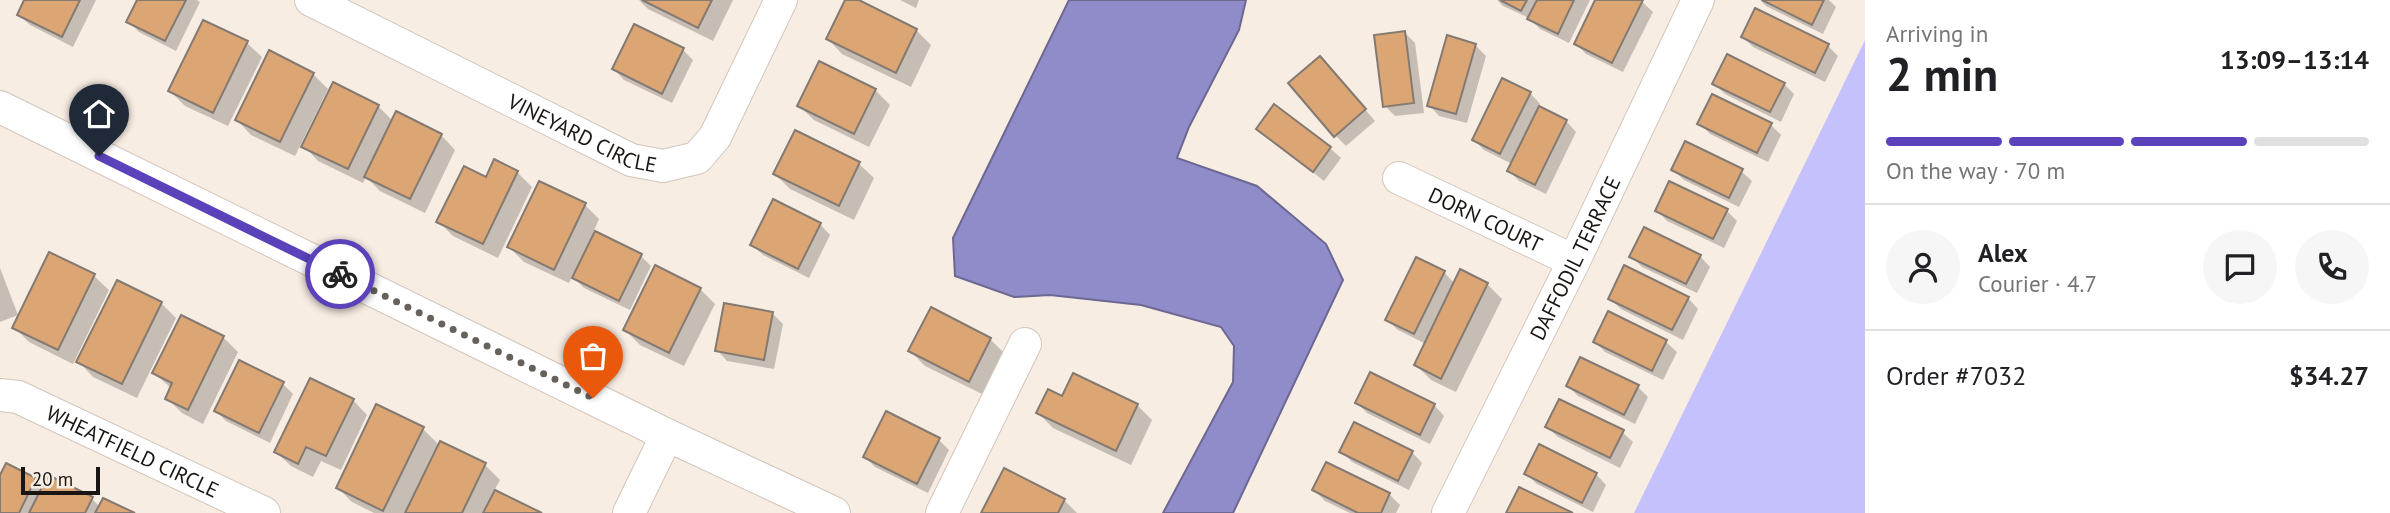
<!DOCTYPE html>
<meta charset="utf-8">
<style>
body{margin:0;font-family:"PT Sans",sans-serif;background:#f6f6f6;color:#202124;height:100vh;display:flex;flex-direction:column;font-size:26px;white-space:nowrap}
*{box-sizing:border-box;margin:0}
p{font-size:23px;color:#757577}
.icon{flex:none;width:38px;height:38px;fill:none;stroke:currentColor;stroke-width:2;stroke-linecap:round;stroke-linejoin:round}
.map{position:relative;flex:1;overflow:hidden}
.side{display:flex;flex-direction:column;background:#fff;width:525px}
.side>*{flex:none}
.scale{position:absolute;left:21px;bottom:18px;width:79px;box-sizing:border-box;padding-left:7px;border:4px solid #191512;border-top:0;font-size:19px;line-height:24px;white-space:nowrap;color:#191512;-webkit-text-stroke:5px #f8ede3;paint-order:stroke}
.pin{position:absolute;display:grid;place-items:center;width:60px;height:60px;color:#fff;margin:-72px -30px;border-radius:50% 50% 50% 0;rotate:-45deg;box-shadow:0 0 7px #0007}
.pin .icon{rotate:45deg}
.courier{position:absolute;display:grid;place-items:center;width:70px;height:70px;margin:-35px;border:5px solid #5b42bb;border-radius:50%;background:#fff;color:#222;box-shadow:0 2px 9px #0007}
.overview em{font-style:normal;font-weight:700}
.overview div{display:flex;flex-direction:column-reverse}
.overview{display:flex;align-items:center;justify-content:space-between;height:119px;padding:0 21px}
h1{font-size:46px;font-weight:700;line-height:52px}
.bar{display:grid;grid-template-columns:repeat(4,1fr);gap:10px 7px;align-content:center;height:84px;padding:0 21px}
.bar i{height:9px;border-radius:5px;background:#e0e0e0}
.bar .selected{background:#5b42bb}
.bar p{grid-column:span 4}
.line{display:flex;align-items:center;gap:18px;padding:0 21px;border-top:2px solid #e0e0e0}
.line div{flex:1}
.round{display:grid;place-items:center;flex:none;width:74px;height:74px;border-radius:37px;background:#f6f6f6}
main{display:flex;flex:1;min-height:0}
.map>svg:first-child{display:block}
.green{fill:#c4c1fc}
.water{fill:#908bc9;stroke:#6c6892;stroke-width:2}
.shadow{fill:#0003}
.building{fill:#dba574;stroke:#847a72;stroke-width:2}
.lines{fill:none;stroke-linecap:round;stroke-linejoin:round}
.minor-casing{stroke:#d1c6bc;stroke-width:34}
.minor{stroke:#fff;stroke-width:32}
.done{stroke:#67615b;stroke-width:7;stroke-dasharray:0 12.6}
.route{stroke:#5b42bb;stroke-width:9}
.labels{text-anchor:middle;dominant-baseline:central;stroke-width:5;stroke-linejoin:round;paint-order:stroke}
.street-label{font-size:21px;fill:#191512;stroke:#f8ede3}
</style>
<main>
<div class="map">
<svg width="1865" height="513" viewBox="0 0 1865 513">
<rect width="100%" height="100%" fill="#f8ede3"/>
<path class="green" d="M1865,40V513H1634L1832,108Z"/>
<path class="water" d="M1069,0H1246L1239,30L1189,127L1177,158L1257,186L1326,244L1343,280L1233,513H1163L1233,382L1234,346L1221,327L1141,305L1050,295L1014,297L955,276L953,238Z"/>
<g class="shadow">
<path d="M26,0H96L73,47L30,25L19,15Z"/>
<path d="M139,0H197L200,2L176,51L139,32L129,22Z"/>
<path d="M639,0H733L713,41L648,9Z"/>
<path d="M847,0H855L916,30L931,45L911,87L842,54L828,39Z"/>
<path d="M900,0H919L916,8Z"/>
<path d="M1497,0H1590L1569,43L1540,29L1529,18L1503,6Z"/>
<path d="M1597,0H1640L1653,12L1623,72L1586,54L1576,44Z"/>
<path d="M1760,0H1829L1836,7L1823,34L1766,6Z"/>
<path d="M1405,33L1415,43L1424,113L1395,116L1385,106Z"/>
<path d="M1743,37L1828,46L1838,56L1825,82L1753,47Z"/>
<path d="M247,43L262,57L228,126L185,106L170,91Z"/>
<path d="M1476,46L1486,56L1467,123L1439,116L1429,105Z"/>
<path d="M683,50L693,60L672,103L624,80L614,69Z"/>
<path d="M1330,69L1375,121L1346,146L1336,136Z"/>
<path d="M313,74L328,89L295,156L251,135L237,120Z"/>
<path d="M1714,84H1784L1794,94L1781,122L1725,94Z"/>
<path d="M875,90L890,105L869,147L814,120L799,106Z"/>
<path d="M1530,93L1540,104L1538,108L1566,121L1576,132L1546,194L1519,181L1509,171L1512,164L1484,150L1474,140Z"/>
<path d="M378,106L393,121L441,135L455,150L425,213L380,191L366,177L363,183L318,161L304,146Z"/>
<path d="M1699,123L1771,125L1781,135L1768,162L1710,134Z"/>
<path d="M1258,129L1330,148L1341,158L1324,181Z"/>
<path d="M796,132L859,164L874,178L854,220L790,189L775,174Z"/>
<path d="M495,162L517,172L532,187L498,258L453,236L439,222L487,179Z"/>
<path d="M1673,170L1741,171L1752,181L1739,207L1684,180Z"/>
<path d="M584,204L599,219L593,233L641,256L651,266L630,310L584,288L572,276L569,283L524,262L509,247Z"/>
<path d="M1657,210L1727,211L1737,221L1724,248L1667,221Z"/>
<path d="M820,224L830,235L809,278L763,255L752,245Z"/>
<path d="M1631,256H1700L1710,267L1697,293L1642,267Z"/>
<path d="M0,268L18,315L0,322Z"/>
<path d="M1444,272L1455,284H1487L1502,299L1456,392L1431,380L1416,365L1426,344L1398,330L1387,320Z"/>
<path d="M94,276L109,290L73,364L29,342L14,327Z"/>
<path d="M700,289L715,304L684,366L640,345L625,330Z"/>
<path d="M1688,298L1698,309L1683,340L1621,309L1610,299Z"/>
<path d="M161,303L176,318L137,398L93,377L79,362Z"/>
<path d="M772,313L783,324L774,369L727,361L717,350Z"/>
<path d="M1609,314L1666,342L1677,352L1663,380L1605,352L1595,342Z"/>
<path d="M223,337L238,352L203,424L182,413L167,398L172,389L154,373Z"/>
<path d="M990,339L1005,354L984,395L925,366L910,351Z"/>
<path d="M283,384L293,394L270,443L226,421L216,411Z"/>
<path d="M1568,386L1638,387L1648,397L1635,424L1578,396Z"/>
<path d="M1062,398L1137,405L1152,420L1131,465L1053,428L1038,413Z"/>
<path d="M353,400L367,415L341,470L321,461L313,477L291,466L276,452Z"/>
<path d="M1357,403L1434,405L1444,416L1430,444L1367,413Z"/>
<path d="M1547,427L1622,432L1633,442L1620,468L1558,437Z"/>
<path d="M423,429L439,445L485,465L500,480L494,491L539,513H374L352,502L338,488Z"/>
<path d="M939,440L949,450L928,493L875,467L865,457Z"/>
<path d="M1341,451L1412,452L1422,463L1409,490L1352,462Z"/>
<path d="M1526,474H1596L1606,485L1593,512L1537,484Z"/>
<path d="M0,479L35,480L43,488L92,499L100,507L131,513H0Z"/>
<path d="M1314,490L1389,494L1400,505L1396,513H1350L1325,501Z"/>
<path d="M1064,500L1077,513H983Z"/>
</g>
<g class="building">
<path d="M24,0H80L62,37L17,15Z"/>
<path d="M137,0H186L165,41L126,22Z"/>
<path d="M642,0H712L698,28Z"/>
<path d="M845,0H859L917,29L896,73L826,39Z"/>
<path d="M1500,0H1527L1521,11Z"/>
<path d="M1537,0H1574L1558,34L1527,19Z"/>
<path d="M1595,0H1643L1612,63L1574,44Z"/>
<path d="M1762,0H1824L1812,25Z"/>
<path d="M1755,8L1829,44L1815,73L1741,37Z"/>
<path d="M203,20L248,41L213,113L168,91Z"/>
<path d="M634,24L684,48L662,94L612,69Z"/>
<path d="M1405,31L1414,103L1383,107L1374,35Z"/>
<path d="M1447,35L1476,44L1456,114L1427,106Z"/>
<path d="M269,50L314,73L280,142L235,120Z"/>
<path d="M1727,54L1785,83L1770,112L1712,84Z"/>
<path d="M1320,56L1366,109L1334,137L1288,83Z"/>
<path d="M819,61L876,89L854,134L797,106Z"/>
<path d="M1502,78L1531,92L1500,154L1472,140Z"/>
<path d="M333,82L379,105L348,169L301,147Z"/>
<path d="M1712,94L1772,123L1757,153L1697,124Z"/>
<path d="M1274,104L1331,147L1313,172L1256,129Z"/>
<path d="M1539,106L1567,120L1535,185L1507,171Z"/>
<path d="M396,111L442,134L410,199L364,177Z"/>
<path d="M795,130L860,162L839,206L773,174Z"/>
<path d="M1685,141L1743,169L1729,198L1671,170Z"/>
<path d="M494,159L518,171L483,244L436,222L464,166L486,177Z"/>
<path d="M539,181L586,203L554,270L507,247Z"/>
<path d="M1669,181L1728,209L1713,239L1655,211Z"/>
<path d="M773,199L821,223L798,269L750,245Z"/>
<path d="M1644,227L1701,255L1686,284L1629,257Z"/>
<path d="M595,231L642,254L619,301L572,278Z"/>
<path d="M49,252L95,274L58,350L12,328Z"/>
<path d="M1416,257L1445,271L1414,334L1385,320Z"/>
<path d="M655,265L701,288L669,353L623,330Z"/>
<path d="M1624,265L1689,297L1672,330L1608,299Z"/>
<path d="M1460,269L1488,283L1441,379L1414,365Z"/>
<path d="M117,280L162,302L122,384L76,362Z"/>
<path d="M724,303L773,312L764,360L715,351Z"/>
<path d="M931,307L991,338L969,382L908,351Z"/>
<path d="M1608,311L1667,340L1652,371L1593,342Z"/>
<path d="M181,315L224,336L188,410L165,399L172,383L152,373Z"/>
<path d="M1580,357L1639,385L1624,415L1566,386Z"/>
<path d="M239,360L284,382L259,433L214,411Z"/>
<path d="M1370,372L1435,404L1420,435L1355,403Z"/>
<path d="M1073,373L1138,404L1116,451L1036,413L1048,389L1062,396Z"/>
<path d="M310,378L354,399L326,456L306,447L298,464L274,452Z"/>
<path d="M1559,399L1624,430L1610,458L1545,427Z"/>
<path d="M376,404L424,427L383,511L336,488Z"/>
<path d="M886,411L940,438L917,484L863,457Z"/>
<path d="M1354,422L1413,451L1398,481L1339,452Z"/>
<path d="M440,441L486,463L462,513H405Z"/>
<path d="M1539,444L1597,473L1582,503L1524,474Z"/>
<path d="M1326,462L1390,493L1381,513H1358L1312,490Z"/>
<path d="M6,463L36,478L19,513H0V475Z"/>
<path d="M1004,468L1065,499L1058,513H981Z"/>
<path d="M48,475L93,497L85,513H29Z"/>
<path d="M1519,487L1573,513H1506Z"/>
<path d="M495,490L542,513H483Z"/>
<path d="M103,498L135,513H95Z"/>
</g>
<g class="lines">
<defs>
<g id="minor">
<path id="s1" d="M311,0L631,160L663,166L697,158L715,137L781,0"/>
<path d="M0,107L667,435L834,513"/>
<path id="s2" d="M1399,178L1574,261"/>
<path id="s3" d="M0,395L18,397L264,513"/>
<path d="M629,513L667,435"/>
<path d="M942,513L1025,344"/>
<path id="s4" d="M1448,513L1574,261L1698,0"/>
</g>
</defs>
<use href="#minor" class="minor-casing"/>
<use href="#minor" class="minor"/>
</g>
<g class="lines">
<path class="done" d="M340,274L593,398"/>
<path class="route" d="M99,156L340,274"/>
</g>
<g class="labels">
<g class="street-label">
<text stroke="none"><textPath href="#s1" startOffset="303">VINEYARD CIRCLE</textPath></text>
<text stroke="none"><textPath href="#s2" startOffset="96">DORN COURT</textPath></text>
<text stroke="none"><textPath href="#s4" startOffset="285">DAFFODIL TERRACE</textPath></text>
<text stroke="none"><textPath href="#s3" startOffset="145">WHEATFIELD CIRCLE</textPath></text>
</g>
</g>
</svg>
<div class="scale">20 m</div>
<div class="pin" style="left:593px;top:398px;background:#ea580c"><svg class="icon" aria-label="bag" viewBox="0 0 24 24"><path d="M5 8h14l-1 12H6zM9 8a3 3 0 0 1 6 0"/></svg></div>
<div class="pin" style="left:99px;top:156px;background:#1f2937"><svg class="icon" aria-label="home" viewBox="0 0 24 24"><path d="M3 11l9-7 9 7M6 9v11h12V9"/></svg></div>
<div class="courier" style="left:340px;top:274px"><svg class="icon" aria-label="bike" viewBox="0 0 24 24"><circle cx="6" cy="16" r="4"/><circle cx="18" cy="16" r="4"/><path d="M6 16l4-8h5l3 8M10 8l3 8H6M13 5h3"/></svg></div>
</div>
<section class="side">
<div class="overview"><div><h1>2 min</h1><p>Arriving in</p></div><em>13:09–13:14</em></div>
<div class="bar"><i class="selected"></i><i class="selected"></i><i class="selected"></i><i></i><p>On the way · 70 m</p></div>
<div class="line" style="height:126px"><a class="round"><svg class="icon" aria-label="person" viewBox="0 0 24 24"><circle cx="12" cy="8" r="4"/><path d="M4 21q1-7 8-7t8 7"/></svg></a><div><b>Alex</b><p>Courier · 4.7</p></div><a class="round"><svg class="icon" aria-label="chat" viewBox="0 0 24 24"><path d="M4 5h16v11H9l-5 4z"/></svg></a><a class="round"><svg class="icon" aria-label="phone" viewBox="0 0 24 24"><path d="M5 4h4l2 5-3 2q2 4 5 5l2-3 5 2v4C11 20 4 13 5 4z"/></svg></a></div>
<div class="line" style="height:91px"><div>Order #7032</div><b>$34.27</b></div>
</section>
</main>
